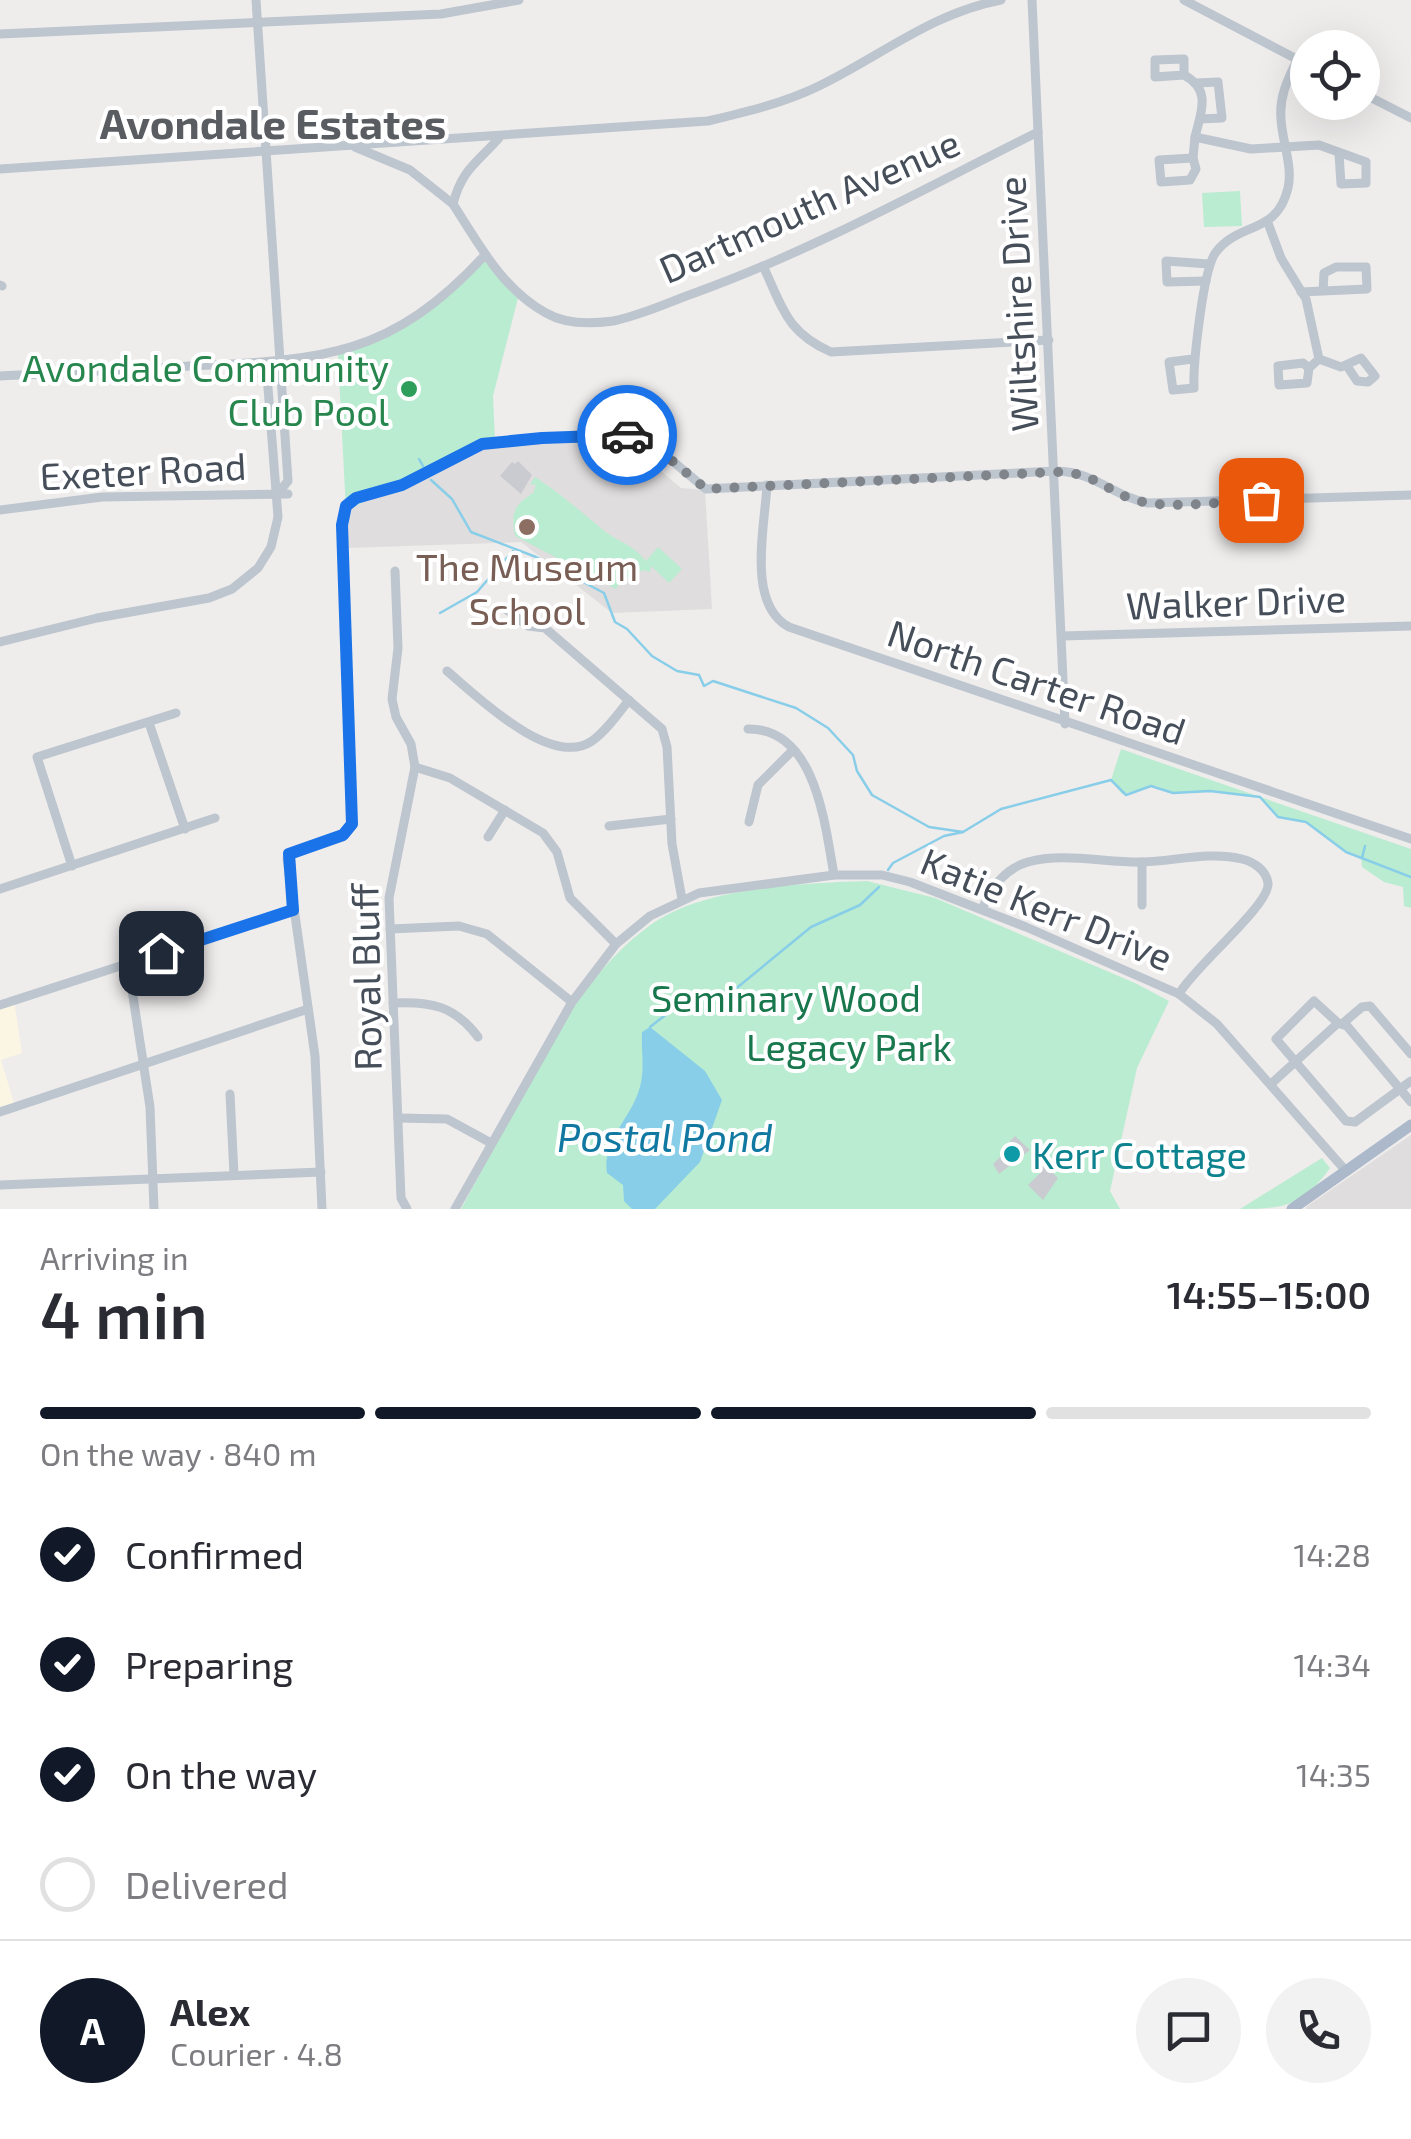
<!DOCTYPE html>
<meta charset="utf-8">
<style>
body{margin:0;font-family:"Exo 2",sans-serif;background:#f2f2f3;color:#2b2b33;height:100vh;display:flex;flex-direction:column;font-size:38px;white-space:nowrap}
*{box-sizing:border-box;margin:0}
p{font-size:32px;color:#7c7c81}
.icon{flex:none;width:55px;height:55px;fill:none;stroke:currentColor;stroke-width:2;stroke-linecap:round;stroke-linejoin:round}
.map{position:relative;height:1209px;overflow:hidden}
.panel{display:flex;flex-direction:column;background:#fff;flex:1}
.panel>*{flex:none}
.fabs{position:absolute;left:1290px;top:30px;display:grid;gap:20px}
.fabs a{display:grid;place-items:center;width:90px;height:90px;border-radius:50%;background:#fff;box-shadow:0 10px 40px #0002;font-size:50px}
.pin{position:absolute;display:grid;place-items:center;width:85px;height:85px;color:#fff;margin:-42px;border-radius:20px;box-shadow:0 5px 15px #0006}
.courier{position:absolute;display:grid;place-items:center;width:100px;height:100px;margin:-50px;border:8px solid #1a73e8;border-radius:50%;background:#fff;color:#222;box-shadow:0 2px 12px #0007}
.head em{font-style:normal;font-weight:600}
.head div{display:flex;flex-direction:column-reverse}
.head{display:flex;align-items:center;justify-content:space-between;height:170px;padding:0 40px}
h1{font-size:65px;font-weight:600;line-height:75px}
.bar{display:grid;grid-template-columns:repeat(4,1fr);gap:15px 10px;align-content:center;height:120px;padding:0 40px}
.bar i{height:12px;border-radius:8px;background:#e1e1e2}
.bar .active{background:#111827}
.bar p{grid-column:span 4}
.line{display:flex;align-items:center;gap:25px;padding:0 40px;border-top:2px solid #e1e1e2}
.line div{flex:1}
.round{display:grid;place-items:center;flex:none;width:105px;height:105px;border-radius:52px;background:#f2f2f3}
ol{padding:0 40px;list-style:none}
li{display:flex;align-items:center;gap:30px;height:110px}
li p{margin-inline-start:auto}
li .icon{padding:10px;border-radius:50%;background:#111827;color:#fff;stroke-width:4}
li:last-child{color:#7c7c81}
li i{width:55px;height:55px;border:5px solid #e1e1e2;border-radius:50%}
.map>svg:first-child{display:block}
.commercial{fill:#fbf6e4}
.education{fill:#e0ddde}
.green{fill:#baecd1}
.water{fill:#88cee8}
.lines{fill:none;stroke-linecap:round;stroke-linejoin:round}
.stream{stroke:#88cee8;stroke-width:2.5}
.building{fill:#c9cbd1}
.minor{stroke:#bdc5ce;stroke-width:9}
.major{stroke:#acb9cb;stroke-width:11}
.done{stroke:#80858c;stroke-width:10;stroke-dasharray:0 18}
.route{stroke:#1a73e8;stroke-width:12}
.leisure-dot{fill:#2e9e5b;stroke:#fff;stroke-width:4}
.education-dot{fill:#8d6e63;stroke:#fff;stroke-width:4}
.culture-dot{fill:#0f9aa8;stroke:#fff;stroke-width:4}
.labels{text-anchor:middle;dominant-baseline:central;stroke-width:8;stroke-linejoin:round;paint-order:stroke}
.street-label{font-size:38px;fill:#454e59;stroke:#fff}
.leisure-label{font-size:38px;fill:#27864d;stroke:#fff;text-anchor:end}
.education-label{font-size:38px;fill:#785e54;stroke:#fff}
.park-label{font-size:38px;fill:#19774e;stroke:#fff}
.culture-label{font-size:38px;fill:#0d838f;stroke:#fff;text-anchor:start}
.water-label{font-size:40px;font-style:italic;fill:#1078a1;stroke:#fff}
.quarter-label{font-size:42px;font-weight:bold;fill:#595c61;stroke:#fff}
</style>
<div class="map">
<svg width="1411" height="1209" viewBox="0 0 1411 1209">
<rect width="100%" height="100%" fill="#efecec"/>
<path class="commercial" d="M14,1000L22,1053L1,1060L14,1103L0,1107V1004Z"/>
<g class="education">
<path d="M594,428L615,432L681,488L705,490L712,609L612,613L521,542L348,548L346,511L479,442Z"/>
<path d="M1411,1135V1209H1306V1207Z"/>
</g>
<g class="green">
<path d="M1240,191L1242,226L1204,227L1202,193Z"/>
<path d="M485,261L518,298L493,396L495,440L479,442L346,511L338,355L417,316Z"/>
<path d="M535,477C561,494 579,510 602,529C620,544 629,541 646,561L658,547L682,569L669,583L651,566L650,572L643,570L631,578L622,577L616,589L515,536C511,513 513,506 533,493L536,485L530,484Z"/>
<path d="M1121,749L1411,849V908L1404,906L1403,887L1384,882L1362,867L1361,857L1340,848L1306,822L1278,817L1260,797L1210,791L1173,793L1156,786L1122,794L1111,780Z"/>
<path d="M867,881L935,898L1135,983L1169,1001L1137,1068L1110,1191L1120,1209H461C511,1118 569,977 658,920C710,887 805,883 867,881Z"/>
<path d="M1322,1158L1330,1168C1303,1206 1284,1209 1240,1209Z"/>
</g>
<path class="water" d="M650,1027L705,1071L722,1100L700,1162L655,1209H632L624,1201L623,1185L607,1173C602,1138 631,1120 640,1087C645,1069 641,1051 642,1032Z"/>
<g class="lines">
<g class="stream">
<path d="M419,459L423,466"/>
<path d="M431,480L452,499L471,532L536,557L604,593L615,622L627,629L652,656L677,671L699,675L704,686L713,681L796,708L828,728L853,755L857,771L872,795L929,827L963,832"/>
<path d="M440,613L477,592L513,551"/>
<path d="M1362,858L1365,846"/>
<path d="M888,870L893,863L944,836L963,832L1001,809L1111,780L1126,795L1151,786L1173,793L1210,791L1260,797L1278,817L1306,822L1346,852L1411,877"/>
<path d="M650,1027L668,1013L672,1004L733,991L811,927L860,905L879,887"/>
</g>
</g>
<g class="building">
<path d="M518,461L532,475L521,494L500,476L512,462L515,464Z"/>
<path d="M1015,1136L1030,1150L999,1174L993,1164L1013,1144L1010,1141Z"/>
<path d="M1043,1164L1058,1178L1043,1200L1028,1185L1041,1172L1038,1169Z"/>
</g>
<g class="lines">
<g class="minor">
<path d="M256,0L288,481L277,494"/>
<path d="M1032,0L1065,724"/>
<path d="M1184,0L1308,65"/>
<path d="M0,34L441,14L519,0"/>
<path d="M1184,75L1155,77V60L1184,59V75C1212,90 1201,112 1195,137L1251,149L1319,145L1366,162V183L1341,184L1339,154"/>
<path d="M1197,83L1218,82L1222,118L1200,119"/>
<path d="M1362,93L1411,118"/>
<path d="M499,138C477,163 462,169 453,204C478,243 503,290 546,313C565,324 592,324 613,321C643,315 671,301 700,291C816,249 927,187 1038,132"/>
<path d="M355,147L410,170L453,204"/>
<path d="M1193,158L1196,169L1190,180L1161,182L1159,160L1193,158L1195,137"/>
<path d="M0,169L708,121C746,112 784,103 819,86C881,56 932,13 1001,0"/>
<path d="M1268,223L1281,258L1306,299L1319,359L1309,368L1307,383L1279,385L1278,366L1303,363L1309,368"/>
<path d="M763,266C783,308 786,332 831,352L1049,340"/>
<path d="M1206,281L1167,282L1166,261L1209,264"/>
<path d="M0,285L2,286"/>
<path d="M1301,292L1367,289L1366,267H1336L1324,273L1323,291"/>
<path d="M1193,359L1169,362L1173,390L1194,388C1193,365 1203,268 1216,252C1240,221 1277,235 1288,188C1293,166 1282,141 1281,119C1279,96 1288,79 1297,60"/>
<path d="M1319,359L1341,367L1361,358L1375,376L1368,382L1357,381L1347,366"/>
<path d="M0,376C63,373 127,370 190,366C322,360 390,358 485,255"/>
<path d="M767,485C765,526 746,604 789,627L1411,839"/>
<path d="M0,510L102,497L288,494"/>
<path d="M395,571L398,648L392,699L396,717L411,744L415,767L389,898L401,1198L407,1209"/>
<path d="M503,607L528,626L545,628L662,729L667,747L672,844L682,899"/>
<path d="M1062,636L1411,626"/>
<path d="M0,642L97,618L209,598L232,589L258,568L271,547L278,517L266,362"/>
<path d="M447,671C478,697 551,769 592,741C606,731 618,714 629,700"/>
<path d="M149,723L185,829"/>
<path d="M748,729C816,728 825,825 834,875"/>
<path d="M415,767L450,778L543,833L557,852L570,898L616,944"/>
<path d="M749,822L758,785L792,751"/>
<path d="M609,826L671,819"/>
<path d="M488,837L505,810"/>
<path d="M72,866L37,757L176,713"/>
<path d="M0,889L215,818"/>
<path d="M1142,905V862"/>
<path d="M982,909C992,887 1004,869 1028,862C1063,852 1107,863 1143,862C1174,861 1211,851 1242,859C1254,862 1266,870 1268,883C1271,904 1194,967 1179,994"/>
<path d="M390,929L459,926L487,934L572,1002"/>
<path d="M128,964L150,1107L154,1209"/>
<path d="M393,1003C431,1001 455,1006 478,1037"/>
<path d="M0,1005L293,910"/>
<path d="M1338,1023L1314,1001L1276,1039L1346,1121L1355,1122L1411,1081"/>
<path d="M1342,1024L1362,1007L1370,1006L1411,1054"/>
<path d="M1271,1084L1338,1023L1347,1026L1411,1102"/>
<path d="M230,1094L234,1175"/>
<path d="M0,1112L308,1009"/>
<path d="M398,1118L447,1119L491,1143"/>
<path d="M0,1185L321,1172"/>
<path d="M322,1209L315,1056L287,859C302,839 339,848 352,824L342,525L346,506L351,501L401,485L482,444L600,435L646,439L706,489L1056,471C1096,472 1112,496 1148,503L1411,495"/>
<path d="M455,1209L572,1002L616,944L650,916L699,893L834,875H882L910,882L1026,927L1179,994L1217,1024L1345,1170"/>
</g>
<path class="major" d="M1292,1209L1411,1125"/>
</g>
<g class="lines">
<path class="done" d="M627,435L646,439L706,489L1056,472C1098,472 1109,495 1143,502C1179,509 1224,501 1261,500"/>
<path class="route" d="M161,953L293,910L289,854L343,835L352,824L342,525L346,506L356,498L402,485L482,444L542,438L627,435"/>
</g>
<circle class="leisure-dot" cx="409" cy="389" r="10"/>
<circle class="education-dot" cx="527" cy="527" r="10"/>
<circle class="culture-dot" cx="1012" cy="1154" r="10"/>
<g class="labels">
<g class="street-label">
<text transform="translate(809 205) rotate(-24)">Dartmouth Avenue</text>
<text transform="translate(1017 304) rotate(-93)">Wiltshire Drive</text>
<text transform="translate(143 470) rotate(-3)">Exeter Road</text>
<text transform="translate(1236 601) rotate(-2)">Walker Drive</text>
<text transform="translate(1037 681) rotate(19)">North Carter Road</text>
<text transform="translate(1047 908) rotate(22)">Katie Kerr Drive</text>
<text transform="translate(365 977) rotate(-91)">Royal Bluff</text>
</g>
<g class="leisure-label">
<text x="389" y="367">Avondale Community<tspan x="389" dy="44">Club Pool</tspan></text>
</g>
<g class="education-label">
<text x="527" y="566">The Museum<tspan x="527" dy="44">School</tspan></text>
</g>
<g class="park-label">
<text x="786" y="997">Seminary Wood</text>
<text x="849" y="1046">Legacy Park</text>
</g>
<g class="culture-label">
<text x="1032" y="1154">Kerr Cottage</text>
</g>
<g class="water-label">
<text x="665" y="1136">Postal Pond</text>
</g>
<g class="quarter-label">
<text x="273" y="122">Avondale Estates</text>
</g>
</g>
</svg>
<div class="fabs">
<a><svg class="icon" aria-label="locate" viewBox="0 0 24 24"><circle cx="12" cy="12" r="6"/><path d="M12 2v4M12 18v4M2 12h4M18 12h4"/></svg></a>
</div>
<div class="pin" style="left:1261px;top:500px;background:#ea580c"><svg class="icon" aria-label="bag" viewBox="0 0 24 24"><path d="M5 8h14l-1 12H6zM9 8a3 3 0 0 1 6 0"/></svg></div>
<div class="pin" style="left:161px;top:953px;background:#1f2937"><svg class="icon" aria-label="home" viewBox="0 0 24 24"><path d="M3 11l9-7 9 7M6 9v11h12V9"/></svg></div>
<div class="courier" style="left:627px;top:435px"><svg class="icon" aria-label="car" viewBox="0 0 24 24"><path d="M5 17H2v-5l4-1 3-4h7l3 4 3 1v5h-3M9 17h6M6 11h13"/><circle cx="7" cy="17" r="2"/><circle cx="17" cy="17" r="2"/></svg></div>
</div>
<section class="panel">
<div class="head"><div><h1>4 min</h1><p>Arriving in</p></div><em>14:55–15:00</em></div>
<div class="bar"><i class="active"></i><i class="active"></i><i class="active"></i><i></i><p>On the way · 840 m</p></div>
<ol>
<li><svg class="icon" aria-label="check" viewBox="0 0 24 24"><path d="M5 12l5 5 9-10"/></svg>Confirmed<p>14:28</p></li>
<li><svg class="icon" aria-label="check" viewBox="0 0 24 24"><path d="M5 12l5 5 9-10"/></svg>Preparing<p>14:34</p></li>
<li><svg class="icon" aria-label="check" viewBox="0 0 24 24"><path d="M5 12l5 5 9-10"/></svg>On the way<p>14:35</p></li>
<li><i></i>Delivered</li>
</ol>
<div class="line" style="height:180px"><b class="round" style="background:#111827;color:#fff">A</b><div><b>Alex</b><p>Courier · 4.8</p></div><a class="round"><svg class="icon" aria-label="chat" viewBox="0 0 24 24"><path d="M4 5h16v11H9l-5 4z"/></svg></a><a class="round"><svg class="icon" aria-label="phone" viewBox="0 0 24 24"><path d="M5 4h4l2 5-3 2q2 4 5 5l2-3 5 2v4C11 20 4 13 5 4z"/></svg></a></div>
</section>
